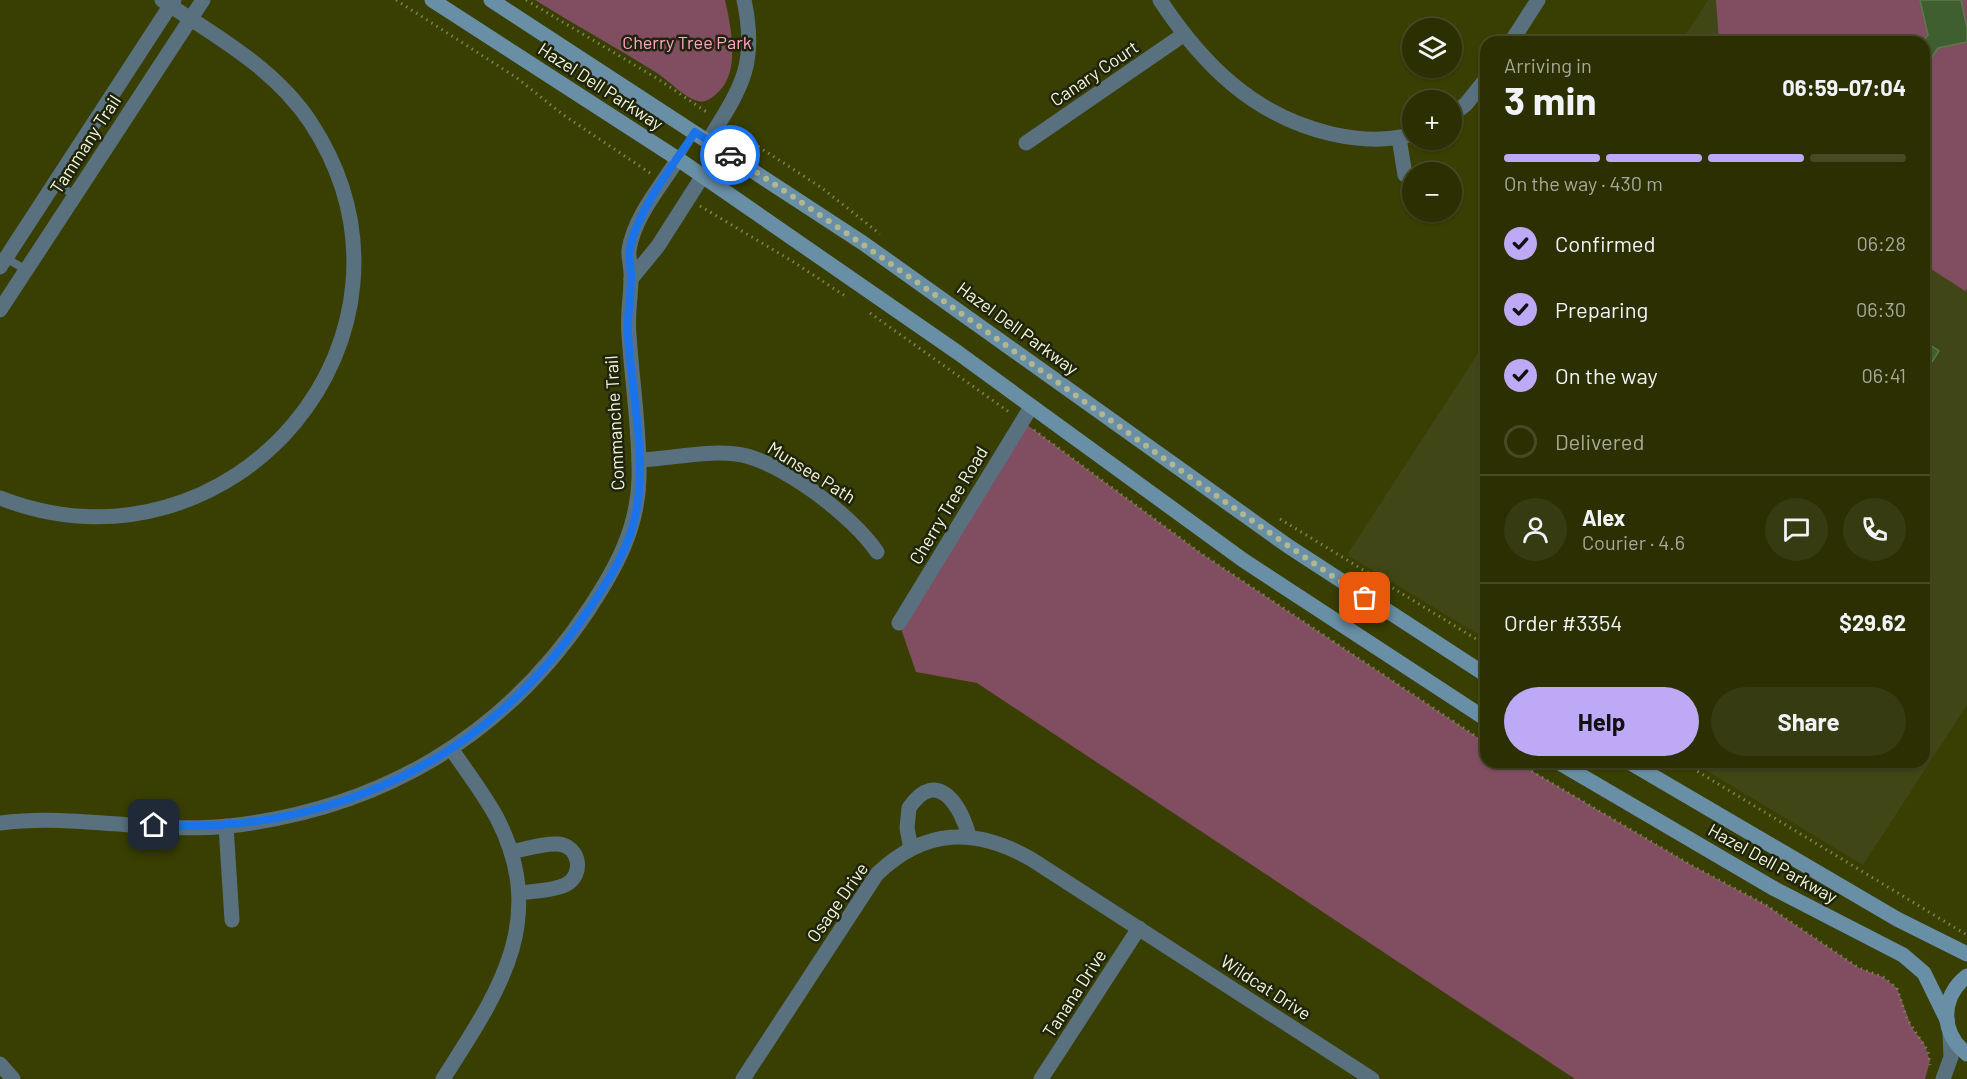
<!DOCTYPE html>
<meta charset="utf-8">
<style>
body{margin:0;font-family:Barlow,sans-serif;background:#373b11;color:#f1f3f6;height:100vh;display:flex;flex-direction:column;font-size:22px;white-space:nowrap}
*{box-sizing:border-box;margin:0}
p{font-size:20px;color:#a6a999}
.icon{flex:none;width:33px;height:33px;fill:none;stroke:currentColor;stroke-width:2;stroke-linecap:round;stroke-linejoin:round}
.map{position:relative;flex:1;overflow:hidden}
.panel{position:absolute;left:1480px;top:36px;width:450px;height:732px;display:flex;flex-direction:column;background:#2b2f02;border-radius:18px;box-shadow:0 2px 4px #0004,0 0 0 2px #474a24}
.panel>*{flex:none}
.buttons{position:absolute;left:1402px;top:18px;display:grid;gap:12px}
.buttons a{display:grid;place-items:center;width:60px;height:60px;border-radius:50%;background:#2b2f02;box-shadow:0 2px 4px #0004,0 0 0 2px #474a24;font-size:30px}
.pin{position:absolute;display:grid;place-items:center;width:51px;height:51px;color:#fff;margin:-26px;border-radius:12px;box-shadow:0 3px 9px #0006}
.courier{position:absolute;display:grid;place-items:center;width:60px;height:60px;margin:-30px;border:4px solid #1a73e8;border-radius:50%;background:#fff;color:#222;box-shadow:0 2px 8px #0007}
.overview em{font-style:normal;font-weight:700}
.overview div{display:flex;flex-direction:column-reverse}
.overview{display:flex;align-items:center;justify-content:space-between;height:102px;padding:0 24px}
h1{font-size:39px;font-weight:700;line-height:45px}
.bar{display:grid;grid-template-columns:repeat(4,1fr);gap:9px 6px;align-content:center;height:72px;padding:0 24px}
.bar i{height:8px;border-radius:4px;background:#474a24}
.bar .current{background:#bda9f5}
.bar p{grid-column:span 4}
.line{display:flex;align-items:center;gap:15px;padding:0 24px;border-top:2px solid #474a24}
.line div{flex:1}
.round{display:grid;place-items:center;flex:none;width:63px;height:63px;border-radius:32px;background:#373b11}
ol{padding:0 24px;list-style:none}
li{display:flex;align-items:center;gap:18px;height:66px}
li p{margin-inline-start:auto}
li .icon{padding:6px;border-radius:50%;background:#bda9f5;color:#111;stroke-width:4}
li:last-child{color:#a6a999}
li i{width:33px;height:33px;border:3px solid #474a24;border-radius:50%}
.primary-button{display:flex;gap:12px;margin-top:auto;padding:12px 24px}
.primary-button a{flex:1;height:69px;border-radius:36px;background:#bda9f5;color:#111;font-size:24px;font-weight:700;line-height:69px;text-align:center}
.primary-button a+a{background:#373b11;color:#f1f3f6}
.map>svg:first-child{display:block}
.built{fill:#404615}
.green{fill:#814d61}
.building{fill:#405f30;stroke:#5b7a4b;stroke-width:1.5}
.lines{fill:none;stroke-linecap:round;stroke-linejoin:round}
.path{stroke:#7d8351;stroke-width:3;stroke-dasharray:1.5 4.5;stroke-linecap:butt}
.lane{stroke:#59717f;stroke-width:8}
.street{stroke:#59717f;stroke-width:15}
.secondary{stroke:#698fa6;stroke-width:15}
.done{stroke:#b1b78e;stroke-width:6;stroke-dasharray:0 10.8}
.route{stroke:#1a73e8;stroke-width:8}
.labels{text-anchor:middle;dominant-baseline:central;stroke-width:5;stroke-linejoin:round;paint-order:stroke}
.park-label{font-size:18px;fill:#ffa7c8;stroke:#21240d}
.street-label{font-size:18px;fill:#f1f7d9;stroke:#21240d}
</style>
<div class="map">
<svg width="1967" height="1079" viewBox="0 0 1967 1079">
<rect width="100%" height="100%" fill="#393f02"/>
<g class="built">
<path d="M1708,0H1967V705L1863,865L1692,762H1924V42H1681Z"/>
<path d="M1486,341V639L1347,555Z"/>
</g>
<g class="green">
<path d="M535,0H725C731,27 742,75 715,95C710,99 705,103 698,101C685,98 669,81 657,73C617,48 575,25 535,0Z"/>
<path d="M1716,0H1967V289L1965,291L1925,265L1924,42H1719Z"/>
<path d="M1022,421L1202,554L1486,743V762H1517L1691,865L1766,905L1859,968L1883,977L1897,988L1912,1028L1924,1043L1930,1061L1925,1079H1575L977,683L916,672L899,623Z"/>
</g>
<g class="building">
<path d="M1920,0H1961L1967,28V42L1938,48L1924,69V40L1928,35Z"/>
<path d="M1924,341L1939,351L1924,374Z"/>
</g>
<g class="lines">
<g class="path">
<path d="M396,0L517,78L562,114L650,173"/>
<path d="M526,0L658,79L708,113"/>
<path d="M733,130L822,188L880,234"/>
<path d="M700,206L792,261L845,296"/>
<path d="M870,313L1009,412"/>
<path d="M1034,430L1202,554L1486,743"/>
<path d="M1280,519L1486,645"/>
<path d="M1516,762L1691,865L1766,905L1859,968L1883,977L1897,988L1907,1019L1928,1051L1930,1065"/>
<path d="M1682,762L1967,935"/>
</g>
<g class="lane">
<path d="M678,159L695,132"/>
<path d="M702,176L720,148"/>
<path d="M54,182L74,195"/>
<path d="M6,258L26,270"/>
</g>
<g class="street">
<path d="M1160,0C1203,65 1254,116 1332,134C1359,140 1386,142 1413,134"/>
<path d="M1511,42L1538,0"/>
<path d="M1452,115L1466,104L1486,79"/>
<path d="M1399,138L1405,175"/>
<path d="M708,141C741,88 758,65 744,0"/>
<path d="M1026,143L1183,35"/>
<path d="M0,267L174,0"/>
<path d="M631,279L658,246L702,177"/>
<path d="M0,310L203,0"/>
<path d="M639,460C670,459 705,450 736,454C779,459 854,517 877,552"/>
<path d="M0,498C233,588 448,334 311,123C274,67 215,36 162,0"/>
<path d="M899,623L1031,407"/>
<path d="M0,823C76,813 153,834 229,826C380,809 504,737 589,609C616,568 638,528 639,478C640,431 632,382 629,335C627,316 631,297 631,278C632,269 628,259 629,250C634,217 661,186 678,159"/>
<path d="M226,826L232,920"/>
<path d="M911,849L907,828L909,808C938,766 961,807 969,836"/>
<path d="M511,852C526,849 543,843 558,844C580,846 585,875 565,885C552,891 533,891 519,893"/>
<path d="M0,1064L13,1079"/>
<path d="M443,1079C497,994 550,921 497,818C484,794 467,772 452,750"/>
<path d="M743,1079L877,874C925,828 975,827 1031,859L1372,1079"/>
<path d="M1041,1079L1139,928"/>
<path d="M1943,1079L1951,1057L1950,1034"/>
</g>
<g class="secondary">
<path d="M432,0L678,159L957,352L1243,560L1486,719"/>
<path d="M491,0L863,243L1288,546L1486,675"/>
<path d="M1558,762L1773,888L1903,955L1924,973L1947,1020"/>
<path d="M1629,762L1897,919L1967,954"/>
<path d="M1967,976C1940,997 1940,1033 1967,1054"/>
</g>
</g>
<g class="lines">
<path class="done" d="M730,155C946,296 1150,454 1365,598"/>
<path class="route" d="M154,825C330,835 489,760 587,612C609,580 631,547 637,507C646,450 631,390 628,334C627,315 631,296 631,278C631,268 628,257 630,247C640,206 672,167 695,132L730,155"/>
</g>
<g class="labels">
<g class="park-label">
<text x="687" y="42">Cherry Tree Park</text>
</g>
<g class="street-label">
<text transform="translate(1094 73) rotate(-34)">Canary Court</text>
<text transform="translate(601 86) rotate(33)">Hazel Dell Parkway</text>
<text transform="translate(85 144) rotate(-57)">Tammany Trail</text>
<text transform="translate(1018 328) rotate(36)">Hazel Dell Parkway</text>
<text transform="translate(614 423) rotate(-93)">Commanche Trail</text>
<text transform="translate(812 472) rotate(32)">Munsee Path</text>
<text transform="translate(948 505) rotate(-59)">Cherry Tree Road</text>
<text transform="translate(1773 863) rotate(29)">Hazel Dell Parkway</text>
<text transform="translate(837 902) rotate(-55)">Osage Drive</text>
<text transform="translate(1266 987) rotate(33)">Wildcat Drive</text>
<text transform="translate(1074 993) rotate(-57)">Tanana Drive</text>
</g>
</g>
</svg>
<div class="buttons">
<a><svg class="icon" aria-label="layers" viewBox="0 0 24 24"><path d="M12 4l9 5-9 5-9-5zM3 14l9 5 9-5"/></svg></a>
<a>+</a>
<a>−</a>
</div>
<div class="pin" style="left:1365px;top:598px;background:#ea580c"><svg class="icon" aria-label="bag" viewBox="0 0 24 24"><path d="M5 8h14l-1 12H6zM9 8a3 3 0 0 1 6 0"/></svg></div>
<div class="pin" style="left:154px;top:825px;background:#1f2937"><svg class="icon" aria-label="home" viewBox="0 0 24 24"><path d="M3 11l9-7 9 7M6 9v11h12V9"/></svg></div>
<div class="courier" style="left:730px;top:155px"><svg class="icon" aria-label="car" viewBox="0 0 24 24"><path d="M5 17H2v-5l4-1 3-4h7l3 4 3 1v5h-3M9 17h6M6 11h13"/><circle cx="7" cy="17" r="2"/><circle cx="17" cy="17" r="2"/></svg></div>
<section class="panel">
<div class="overview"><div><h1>3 min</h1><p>Arriving in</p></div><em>06:59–07:04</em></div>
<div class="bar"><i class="current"></i><i class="current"></i><i class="current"></i><i></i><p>On the way · 430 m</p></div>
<ol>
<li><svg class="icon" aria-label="check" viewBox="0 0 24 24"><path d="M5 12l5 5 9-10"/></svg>Confirmed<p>06:28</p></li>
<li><svg class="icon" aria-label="check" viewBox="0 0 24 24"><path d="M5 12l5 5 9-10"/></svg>Preparing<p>06:30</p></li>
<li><svg class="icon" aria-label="check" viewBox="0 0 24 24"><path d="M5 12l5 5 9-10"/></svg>On the way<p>06:41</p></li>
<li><i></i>Delivered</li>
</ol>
<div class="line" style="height:108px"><a class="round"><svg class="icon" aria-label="person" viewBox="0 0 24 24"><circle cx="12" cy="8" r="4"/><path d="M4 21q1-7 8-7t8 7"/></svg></a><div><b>Alex</b><p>Courier · 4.6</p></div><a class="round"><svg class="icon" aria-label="chat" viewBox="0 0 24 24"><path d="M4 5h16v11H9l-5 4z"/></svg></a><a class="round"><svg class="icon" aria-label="phone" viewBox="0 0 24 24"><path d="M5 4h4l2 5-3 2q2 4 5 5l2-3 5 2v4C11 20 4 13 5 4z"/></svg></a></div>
<div class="line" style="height:78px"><div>Order #3354</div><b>$29.62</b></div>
<div class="primary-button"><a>Help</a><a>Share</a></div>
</section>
</div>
